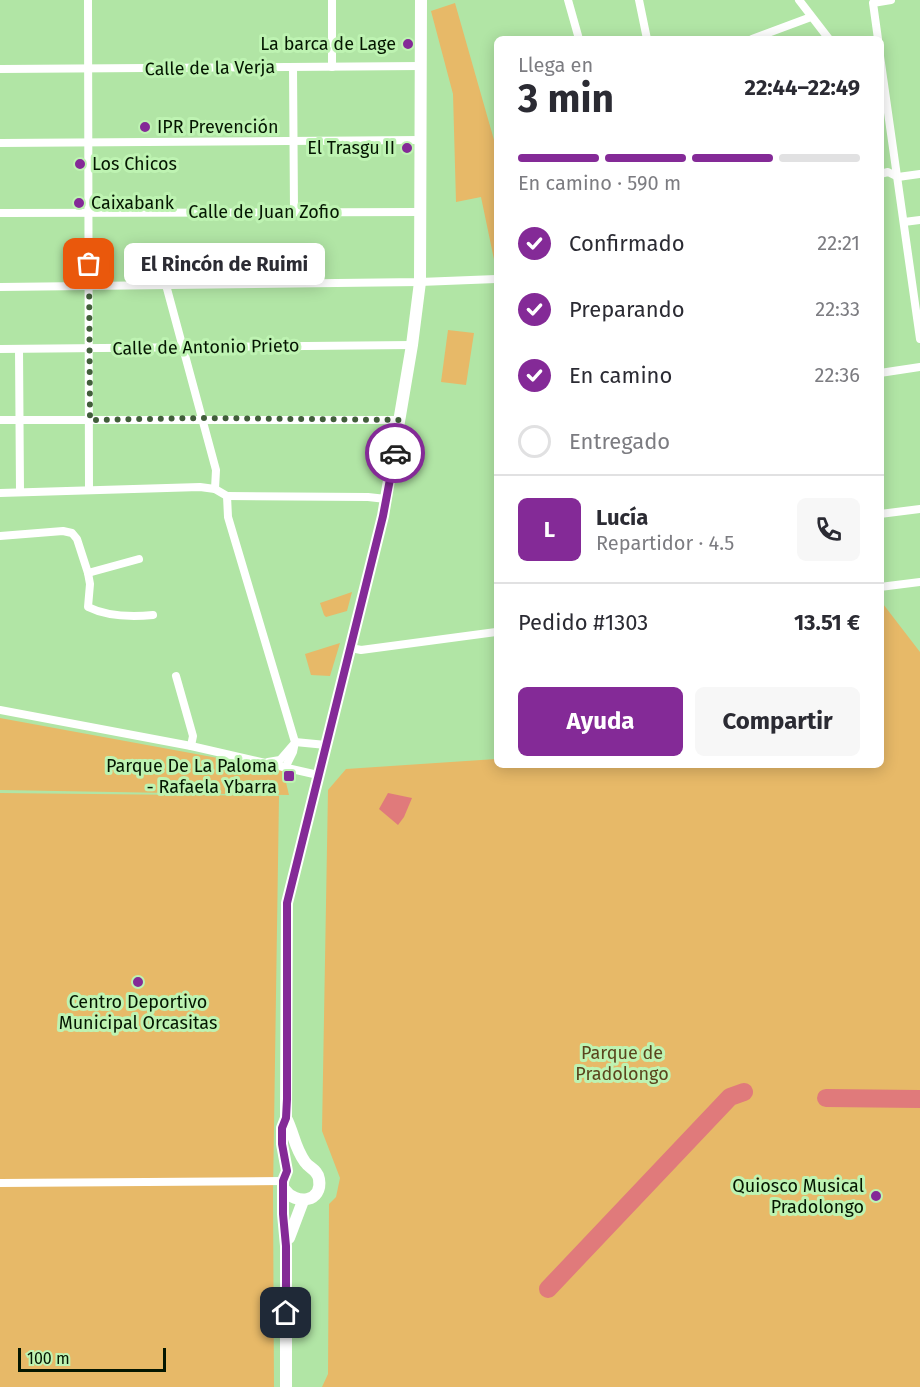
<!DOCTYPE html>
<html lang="es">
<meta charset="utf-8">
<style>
body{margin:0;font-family:"Fira Sans",sans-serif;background:#f7f7f7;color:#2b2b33;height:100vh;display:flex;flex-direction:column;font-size:22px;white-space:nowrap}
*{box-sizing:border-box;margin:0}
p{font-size:20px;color:#7c7c81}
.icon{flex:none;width:33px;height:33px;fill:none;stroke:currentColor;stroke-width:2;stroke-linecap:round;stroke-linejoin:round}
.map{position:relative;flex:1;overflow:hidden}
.drawer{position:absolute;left:494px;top:36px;width:390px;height:732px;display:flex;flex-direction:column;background:#fff;border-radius:9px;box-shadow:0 3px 15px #0003}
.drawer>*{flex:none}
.scale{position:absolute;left:18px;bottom:15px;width:148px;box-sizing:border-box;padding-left:6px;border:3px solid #041601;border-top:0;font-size:16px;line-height:21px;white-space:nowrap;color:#041601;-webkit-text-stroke:4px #bef3b2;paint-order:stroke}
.pin{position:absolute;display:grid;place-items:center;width:51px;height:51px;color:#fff;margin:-26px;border-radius:12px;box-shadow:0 3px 9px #0006}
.courier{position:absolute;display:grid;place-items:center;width:60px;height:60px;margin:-30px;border:4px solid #842a97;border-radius:50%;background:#fff;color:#222;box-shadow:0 2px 8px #0007}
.bubble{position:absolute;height:42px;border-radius:9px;background:#fff;box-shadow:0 3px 15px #0003;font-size:20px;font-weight:700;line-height:42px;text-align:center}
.head em{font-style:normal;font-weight:700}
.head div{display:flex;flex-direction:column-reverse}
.head{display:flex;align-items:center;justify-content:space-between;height:102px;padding:0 24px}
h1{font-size:39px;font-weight:700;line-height:45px}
.bar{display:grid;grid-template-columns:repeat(4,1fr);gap:9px 6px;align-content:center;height:72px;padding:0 24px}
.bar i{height:8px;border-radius:4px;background:#e1e1e2}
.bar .active{background:#842a97}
.bar p{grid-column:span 4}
.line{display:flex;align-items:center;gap:15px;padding:0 24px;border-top:2px solid #e1e1e2}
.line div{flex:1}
.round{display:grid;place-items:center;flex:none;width:63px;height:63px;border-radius:9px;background:#f7f7f7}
ol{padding:0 24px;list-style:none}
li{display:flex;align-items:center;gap:18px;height:66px}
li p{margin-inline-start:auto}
li .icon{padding:6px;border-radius:50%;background:#842a97;color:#fff;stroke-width:4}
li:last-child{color:#7c7c81}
li i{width:33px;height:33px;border:3px solid #e1e1e2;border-radius:50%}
.primary-button{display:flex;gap:12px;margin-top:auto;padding:12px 24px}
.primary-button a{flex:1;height:69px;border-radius:9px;background:#842a97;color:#fff;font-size:24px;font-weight:700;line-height:69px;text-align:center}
.primary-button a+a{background:#f7f7f7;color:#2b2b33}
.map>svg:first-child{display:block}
.green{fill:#e7b968}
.water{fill:#e07a7b}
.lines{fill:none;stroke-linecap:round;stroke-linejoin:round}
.river{stroke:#e07a7b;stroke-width:18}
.street{stroke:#fff;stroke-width:8}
.secondary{stroke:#fff;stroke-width:12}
.done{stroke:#415e3a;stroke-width:6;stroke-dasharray:0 10.8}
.route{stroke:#842a97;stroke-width:8}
.poi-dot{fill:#842a97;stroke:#bef3b2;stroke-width:2}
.labels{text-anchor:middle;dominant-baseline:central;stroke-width:6;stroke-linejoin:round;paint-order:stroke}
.poi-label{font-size:18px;fill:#041601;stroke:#bef3b2;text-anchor:end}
.street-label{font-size:18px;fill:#041601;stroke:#bef3b2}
.park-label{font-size:18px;fill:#5a441d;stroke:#bef3b2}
</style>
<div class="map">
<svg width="920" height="1387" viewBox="0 0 920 1387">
<rect width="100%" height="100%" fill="#b1e5a5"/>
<g class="green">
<path d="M455,3L496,147V269L481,197L456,202L453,94L431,11Z"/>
<path d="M448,330L474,333L466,385L441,382Z"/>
<path d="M352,592L347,611L326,617L324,615L320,603Z"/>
<path d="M880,600L920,652V1387H322L328,1374L329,1204L336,1197L340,1178L322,1131L328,790L346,769L496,759V765H880Z"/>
<path d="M340,643L330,676L311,675L305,654Z"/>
<path d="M0,718L283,770L289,795L0,790Z"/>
<path d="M0,793L279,796L273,1193L274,1387H0Z"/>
</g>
<path class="water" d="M388,793L412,798L404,817L398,825L379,809Z"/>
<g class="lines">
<g class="river">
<path d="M826,1098L920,1099"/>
<path d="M548,1289L730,1097L744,1092"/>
</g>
<g class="street">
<path d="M88,0L89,490"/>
<path d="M332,0V67"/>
<path d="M568,0L579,39"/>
<path d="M639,0L647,39"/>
<path d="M799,0L829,39"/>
<path d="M752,39L811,17"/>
<path d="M878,39L873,3L891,0"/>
<path d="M880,56L920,339"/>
<path d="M293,67L294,211"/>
<path d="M0,69L421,66"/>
<path d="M0,143L421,140"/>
<path d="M880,174L888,172L898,177L920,174"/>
<path d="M0,213L421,212"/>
<path d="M904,222L920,220"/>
<path d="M166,285L216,470L215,489L227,496L228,517L295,742L293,752L285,768"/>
<path d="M0,287L420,282L496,279"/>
<path d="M0,349L412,345"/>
<path d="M19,349L20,492"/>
<path d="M880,373L920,367"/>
<path d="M0,420H400"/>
<path d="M0,493L200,487L215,489"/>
<path d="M227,496L368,497L386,499"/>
<path d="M880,514L920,509"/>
<path d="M0,536L63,531L72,533L77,539L88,573L90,584L88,607C108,617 131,617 153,615"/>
<path d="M88,573L139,559"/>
<path d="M880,587L920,582"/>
<path d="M351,648L361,650L496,632"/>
<path d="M176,676L193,736L191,746"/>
<path d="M0,710L191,746L318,775"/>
<path d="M295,742L326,745"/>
<path d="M268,762L280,760L293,745"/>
<path d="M0,1183L283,1181"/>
</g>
<g class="secondary">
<path d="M284,1189C296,1206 323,1202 319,1179C318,1170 309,1168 305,1162C294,1147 294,1133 286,1118"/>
<path d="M289,1238L303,1201"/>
<path d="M286,1387V1246L283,1214V1181L287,1171L282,1144V1128L286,1118L287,903L383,516L412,345L420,282L421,0"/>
</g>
</g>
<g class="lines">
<path class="done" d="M89,264L90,420L202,418L400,420L395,453"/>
<path class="route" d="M286,1313V1246L283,1214V1181L287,1171L282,1144V1128L286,1118L287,1099V903L383,516L395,453"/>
</g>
<g class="poi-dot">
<circle cx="408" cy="44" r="6"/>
<circle cx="145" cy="127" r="6"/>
<circle cx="407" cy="148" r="6"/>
<circle cx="80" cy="164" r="6"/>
<circle cx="79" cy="203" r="6"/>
<rect x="283" y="770" width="12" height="12" rx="3"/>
<circle cx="138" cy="982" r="6"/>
<circle cx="876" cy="1196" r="6"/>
</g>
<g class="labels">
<g class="poi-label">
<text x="396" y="44">La barca de Lage</text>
<text x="157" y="127" text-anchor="start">IPR Prevención</text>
<text x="395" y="148">El Trasgu II</text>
<text x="92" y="164" text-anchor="start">Los Chicos</text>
<text x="91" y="203" text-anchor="start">Caixabank</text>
<text x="277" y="766">Parque De La Paloma<tspan x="277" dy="21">- Rafaela Ybarra</tspan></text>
<text x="138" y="1002" text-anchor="middle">Centro Deportivo<tspan x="138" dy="21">Municipal Orcasitas</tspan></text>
<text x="864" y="1186">Quiosco Musical<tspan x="864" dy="21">Pradolongo</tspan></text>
</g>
<g class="street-label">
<text transform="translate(210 68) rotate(-1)">Calle de la Verja</text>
<text x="264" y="212">Calle de Juan Zofio</text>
<text transform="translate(206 347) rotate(-1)">Calle de Antonio Prieto</text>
</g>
<g class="park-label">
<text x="622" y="1053">Parque de<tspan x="622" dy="21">Pradolongo</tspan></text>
</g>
</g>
</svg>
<div class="scale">100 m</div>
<div class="pin" style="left:89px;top:264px;background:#ea580c"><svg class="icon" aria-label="bag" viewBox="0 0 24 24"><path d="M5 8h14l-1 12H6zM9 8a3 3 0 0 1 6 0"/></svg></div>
<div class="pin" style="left:286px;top:1313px;background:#1f2937"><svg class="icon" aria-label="home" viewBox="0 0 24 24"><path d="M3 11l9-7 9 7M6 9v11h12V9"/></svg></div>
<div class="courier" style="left:395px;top:453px"><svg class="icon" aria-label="car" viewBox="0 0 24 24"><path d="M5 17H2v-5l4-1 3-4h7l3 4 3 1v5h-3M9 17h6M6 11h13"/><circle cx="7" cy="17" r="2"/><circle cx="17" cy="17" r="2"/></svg></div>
<div class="bubble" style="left:124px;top:243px;width:201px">El Rincón de Ruimi</div>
<section class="drawer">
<div class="head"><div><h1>3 min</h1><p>Llega en</p></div><em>22:44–22:49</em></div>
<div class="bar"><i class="active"></i><i class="active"></i><i class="active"></i><i></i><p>En camino · 590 m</p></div>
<ol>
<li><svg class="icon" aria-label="check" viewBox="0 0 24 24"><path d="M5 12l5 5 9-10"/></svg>Confirmado<p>22:21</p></li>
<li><svg class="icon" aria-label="check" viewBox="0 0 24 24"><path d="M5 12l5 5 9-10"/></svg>Preparando<p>22:33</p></li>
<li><svg class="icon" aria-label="check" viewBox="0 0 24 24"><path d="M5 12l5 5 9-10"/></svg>En camino<p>22:36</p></li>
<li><i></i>Entregado</li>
</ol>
<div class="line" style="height:108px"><b class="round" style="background:#842a97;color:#fff">L</b><div><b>Lucía</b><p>Repartidor · 4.5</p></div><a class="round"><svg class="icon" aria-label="phone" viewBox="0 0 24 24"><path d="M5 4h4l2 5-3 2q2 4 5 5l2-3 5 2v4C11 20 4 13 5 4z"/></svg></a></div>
<div class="line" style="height:78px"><div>Pedido #1303</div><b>13.51 €</b></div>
<div class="primary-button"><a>Ayuda</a><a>Compartir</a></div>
</section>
</div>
